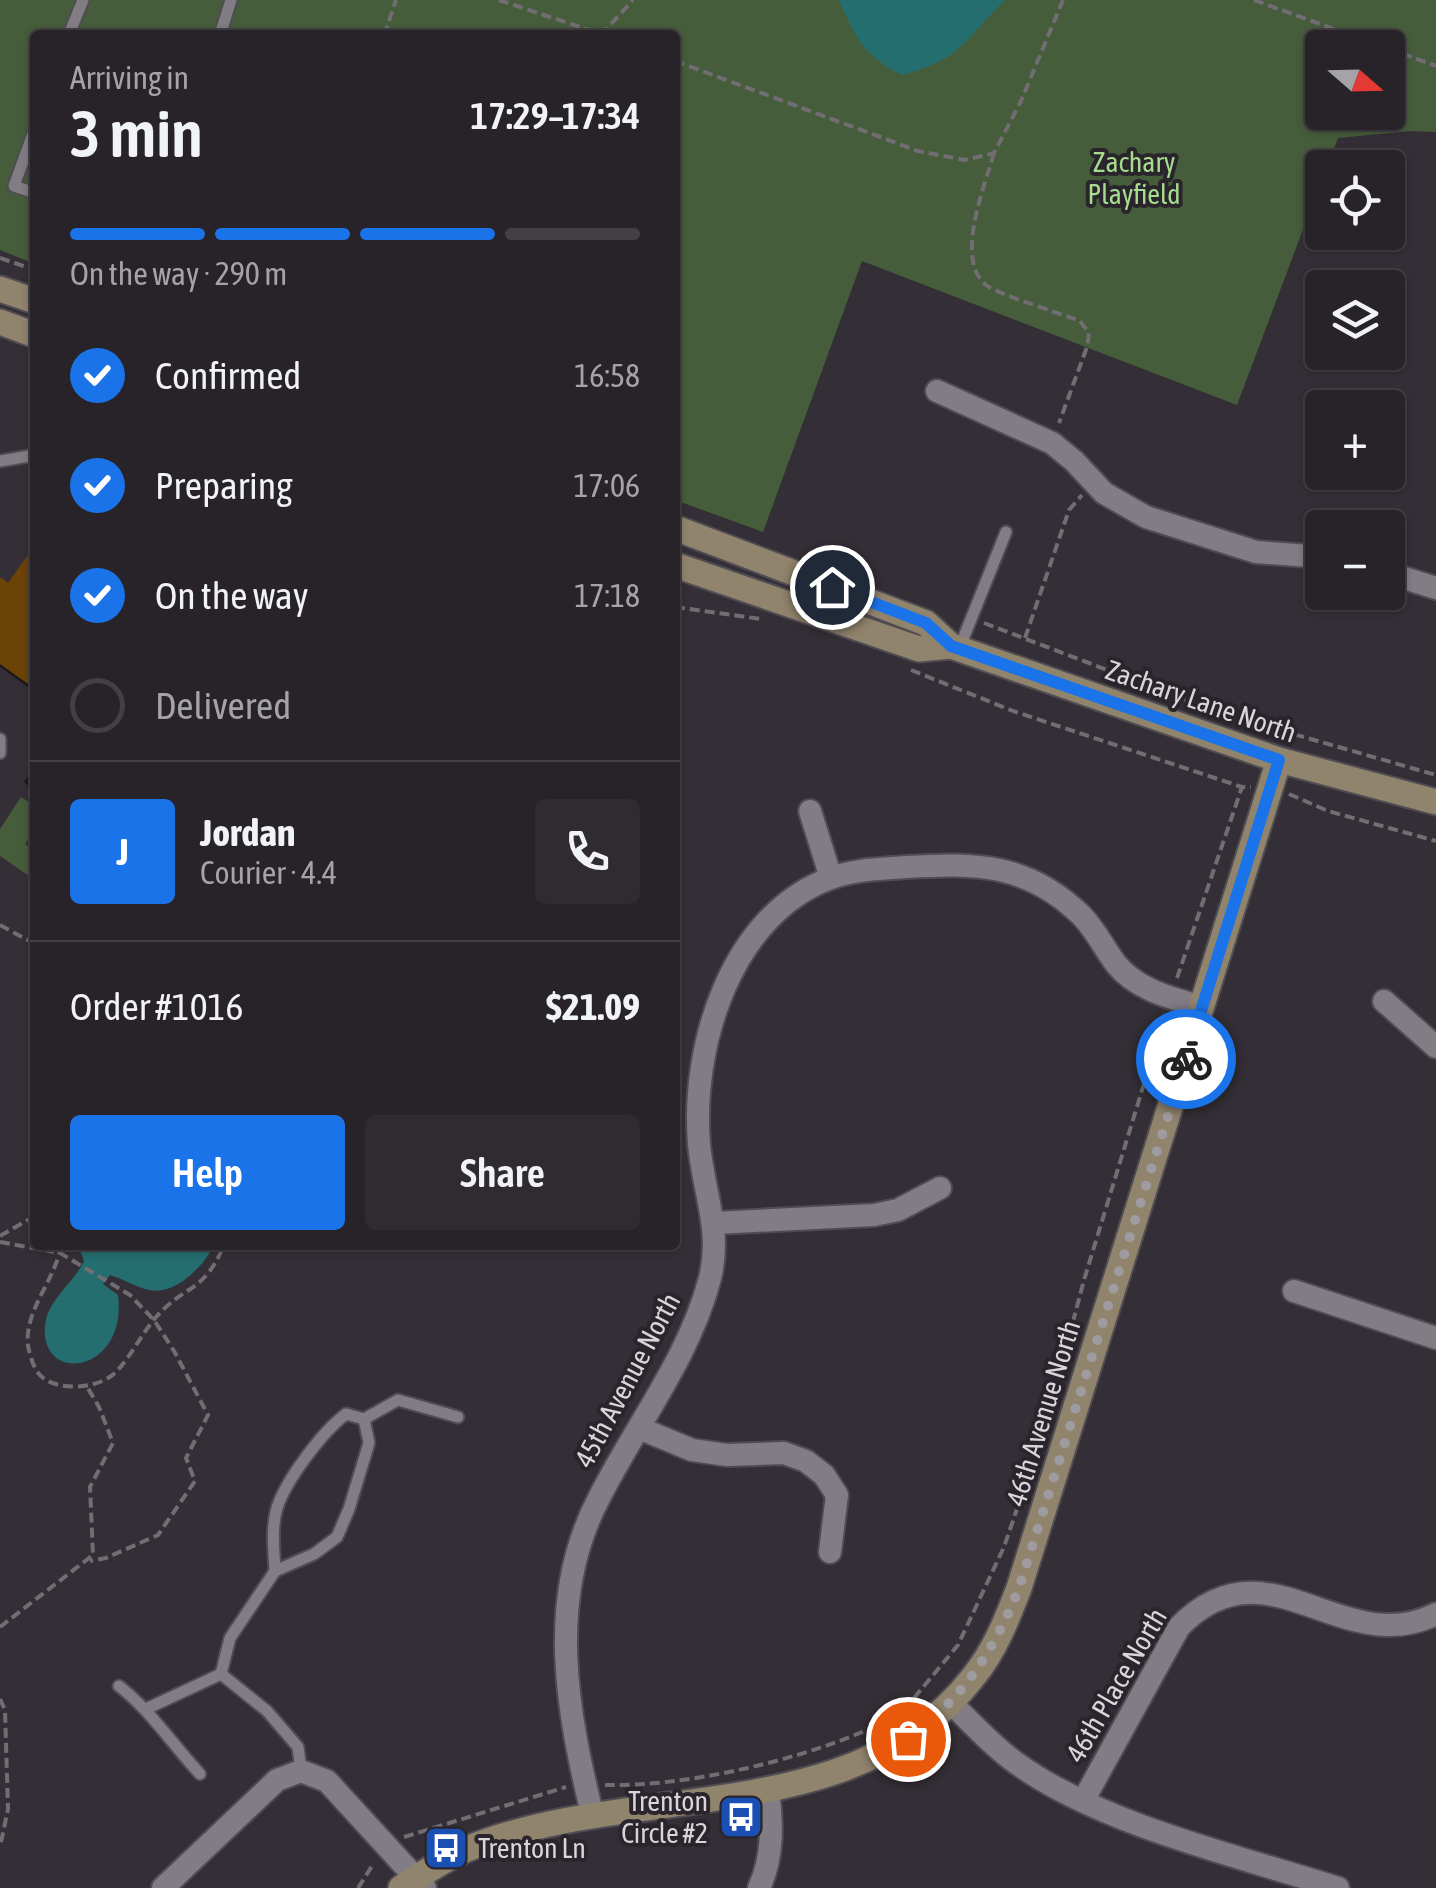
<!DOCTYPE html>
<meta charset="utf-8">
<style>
body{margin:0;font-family:"Asap Condensed",sans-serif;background:#2f2b30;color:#f1f3f6;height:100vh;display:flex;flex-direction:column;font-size:38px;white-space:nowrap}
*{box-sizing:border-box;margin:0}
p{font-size:32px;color:#a4a4a8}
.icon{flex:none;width:55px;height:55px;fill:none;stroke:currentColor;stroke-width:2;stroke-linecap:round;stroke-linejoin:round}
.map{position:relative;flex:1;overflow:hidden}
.details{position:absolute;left:30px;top:30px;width:650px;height:1220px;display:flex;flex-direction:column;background:#272328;border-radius:10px;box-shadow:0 2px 8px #0004,0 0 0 2px #434045}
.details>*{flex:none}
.needle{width:65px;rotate:110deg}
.buttons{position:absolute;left:1305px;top:30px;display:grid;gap:20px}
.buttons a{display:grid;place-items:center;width:100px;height:100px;border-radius:10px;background:#272328;box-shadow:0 2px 8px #0004,0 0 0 2px #434045;font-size:50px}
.pin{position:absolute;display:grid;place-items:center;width:85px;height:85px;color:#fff;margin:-42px;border:5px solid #fff;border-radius:50%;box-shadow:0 2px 10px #0007}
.courier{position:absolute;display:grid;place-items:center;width:100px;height:100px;margin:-50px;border:8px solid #1a73e8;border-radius:50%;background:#fff;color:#222;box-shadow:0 2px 12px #0007}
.head em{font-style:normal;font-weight:600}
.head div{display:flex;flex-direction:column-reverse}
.head{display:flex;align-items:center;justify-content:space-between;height:170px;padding:0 40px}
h1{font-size:65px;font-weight:600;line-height:75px}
.bar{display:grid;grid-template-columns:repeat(4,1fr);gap:15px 10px;align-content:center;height:120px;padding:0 40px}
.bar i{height:12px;border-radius:8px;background:#434045}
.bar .selected{background:#1a73e8}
.bar p{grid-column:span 4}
.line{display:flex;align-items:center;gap:25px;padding:0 40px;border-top:2px solid #434045}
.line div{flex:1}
.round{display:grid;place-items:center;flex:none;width:105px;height:105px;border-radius:10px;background:#2f2b30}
ol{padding:0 40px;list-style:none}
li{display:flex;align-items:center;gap:30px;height:110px}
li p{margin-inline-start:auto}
li .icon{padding:10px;border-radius:50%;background:#1a73e8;color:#fff;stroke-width:4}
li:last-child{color:#a4a4a8}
li i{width:55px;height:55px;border:5px solid #434045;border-radius:50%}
.cta{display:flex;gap:20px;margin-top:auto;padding:20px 40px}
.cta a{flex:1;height:115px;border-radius:10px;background:#1a73e8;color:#fff;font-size:40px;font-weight:600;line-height:115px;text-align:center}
.cta a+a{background:#2f2b30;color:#f1f3f6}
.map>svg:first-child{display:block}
.green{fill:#455d3a;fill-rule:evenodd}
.water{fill:#256e70}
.shadow{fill:#0007}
.building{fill:#6c4307}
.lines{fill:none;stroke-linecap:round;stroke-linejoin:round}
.lane-casing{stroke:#504c53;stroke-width:15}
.street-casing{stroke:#504c53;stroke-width:26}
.secondary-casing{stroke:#504c53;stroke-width:29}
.path{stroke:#716d73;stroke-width:4;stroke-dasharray:10 5;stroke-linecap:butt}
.lane{stroke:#827c85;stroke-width:11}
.street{stroke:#827c85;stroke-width:22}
.secondary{stroke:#91846d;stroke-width:25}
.done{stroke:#9f9ca1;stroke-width:10;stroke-dasharray:0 18}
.route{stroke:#1a73e8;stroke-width:12}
.labels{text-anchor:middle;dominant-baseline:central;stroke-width:8;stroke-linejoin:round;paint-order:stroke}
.park-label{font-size:28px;fill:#a6dc8e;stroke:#2a252c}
.street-label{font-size:28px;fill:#d9d6da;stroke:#2a252c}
.poi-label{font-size:28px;fill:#d9d6da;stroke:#2a252c;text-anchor:end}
</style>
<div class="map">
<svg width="1436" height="1888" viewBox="0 0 1436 1888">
<rect width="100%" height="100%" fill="#342f36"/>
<g class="green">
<path d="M0,0H1436V132L1411,131L1338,138L1327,167L1322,168V179L1237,405L862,261L763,532L675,500V35H35V264L0,250ZM1322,48H1388V112H1322Z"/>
<path d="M21,797L35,806V829L25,844L35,851V880L0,856V829Z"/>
</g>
<g class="water">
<path d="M839,0H1005C962,41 965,58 902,75C864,56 855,38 839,0Z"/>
<path d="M78,1245H214C204,1266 175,1296 149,1290C136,1287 123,1279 110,1275L103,1284L118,1295C128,1373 40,1386 45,1326C47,1300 74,1283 84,1261Z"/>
</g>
<g class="shadow">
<path d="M35,550V692L0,667V584L9,586Z"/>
<path d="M35,766V793L24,782Z"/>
</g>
<path class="building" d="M35,545V689L0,664V579L1,577L8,583Z"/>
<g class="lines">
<defs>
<g id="lane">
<path d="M70,32L83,0"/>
<path d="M220,35L231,0"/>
<path d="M35,128L14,186L35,193"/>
<path d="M0,461L35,455"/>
<path d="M959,649L1006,532"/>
<path d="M0,739V753"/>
<path d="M364,1419L398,1400L458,1417"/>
<path d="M221,1674L230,1638L275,1571L314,1554L337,1537L349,1509L369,1443L364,1419L346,1414C322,1432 286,1480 277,1508C271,1528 274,1551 275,1571"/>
<path d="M221,1674L267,1711L298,1747L301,1771"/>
<path d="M119,1686C151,1711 172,1744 200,1774"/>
<path d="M148,1708L221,1674"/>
</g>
<g id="street">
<path d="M937,391L1052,443L1074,461L1104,493L1146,517L1256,552L1322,557"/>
<path d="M1388,573L1436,588"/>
<path d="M810,811L831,878"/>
<path d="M1384,1001L1436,1047"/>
<path d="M715,1223L874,1215L898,1210L940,1188"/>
<path d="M1294,1291L1436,1338"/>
<path d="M639,1428L692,1450L727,1455L784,1453L806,1461L824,1475L837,1495L830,1552"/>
<path d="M951,1703C973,1724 994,1748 1019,1765C1104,1825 1238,1856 1338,1888"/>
<path d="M1083,1801L1179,1627C1268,1536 1341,1661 1436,1614"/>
<path d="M593,1817C567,1712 546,1600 598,1500C635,1426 689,1359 710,1278C722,1231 703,1190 699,1144C691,1047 730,915 831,878C855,869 882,869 906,867C976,863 1027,863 1081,915C1095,929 1104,948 1116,964C1137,990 1171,998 1202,1007"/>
<path d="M163,1888L277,1780L301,1771L327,1781L425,1888"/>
<path d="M759,1888C774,1855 772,1824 768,1788"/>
</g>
<g id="secondary">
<path d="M0,289L35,301"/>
<path d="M0,322L35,335"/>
<path d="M675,528L926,623L951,646"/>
<path d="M675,565L919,649L951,646L1279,760L1436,802"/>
<path d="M401,1888C422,1874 444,1859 467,1849C631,1780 854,1832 974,1676C995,1650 1007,1619 1019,1588L1279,760"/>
</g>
</defs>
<use href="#lane" class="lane-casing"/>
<use href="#street" class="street-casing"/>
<use href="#secondary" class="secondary-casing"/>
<g class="path">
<path d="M499,0L604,35"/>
<path d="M1254,0L1386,48"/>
<path d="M384,35L396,0"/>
<path d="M601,35L633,0"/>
<path d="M1388,48L1436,66"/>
<path d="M675,61L918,151L965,160L994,153L1021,101L1063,0"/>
<path d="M994,153C985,186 954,259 986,285C997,294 1062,314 1080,321L1089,333L1087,347L1059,423"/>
<path d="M0,258L35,270"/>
<path d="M675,607L761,619"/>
<path d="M984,623L1220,713L1436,775"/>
<path d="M1025,638L1069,510L1082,495"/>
<path d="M911,670L1013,711L1242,787"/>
<path d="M1289,794L1328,811L1436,841"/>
<path d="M0,925L35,944"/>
<path d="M1177,978L1242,787H1251"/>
<path d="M0,1236L35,1216"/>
<path d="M0,1242L60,1253L130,1295L154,1320L174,1351L208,1415L186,1458L195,1481L158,1535L106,1558L90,1561"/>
<path d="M61,1245C56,1280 24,1309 28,1346C30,1355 33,1367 39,1374C55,1393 100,1389 116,1372C132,1355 142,1333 157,1316C186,1284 204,1293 224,1245"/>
<path d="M1046,1424L1084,1280L1165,1015"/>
<path d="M0,1627L93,1555L90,1487L113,1443L99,1407L86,1385"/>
<path d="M914,1698L958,1645L1004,1547L1043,1433"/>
<path d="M0,1699L5,1710L8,1809L0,1847"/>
<path d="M605,1785C682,1787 792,1762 862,1732C881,1724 897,1709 914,1699"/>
<path d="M404,1837L566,1787"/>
<path d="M358,1888L374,1863"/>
</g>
<use href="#lane" class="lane"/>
<use href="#street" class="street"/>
<use href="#secondary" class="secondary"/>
</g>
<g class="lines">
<path class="done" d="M908,1739C963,1698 994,1651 1019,1588L1186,1059"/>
<path class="route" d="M832,587L926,623L951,646L1279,760L1186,1059"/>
</g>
<defs>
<symbol id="bus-square" viewBox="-11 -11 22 22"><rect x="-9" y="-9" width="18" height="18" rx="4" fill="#1a4fb4" stroke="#2a252c"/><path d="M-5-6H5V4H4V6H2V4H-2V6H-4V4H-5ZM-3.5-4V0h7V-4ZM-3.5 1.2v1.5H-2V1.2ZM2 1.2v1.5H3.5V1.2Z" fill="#fff"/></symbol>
</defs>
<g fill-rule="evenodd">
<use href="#bus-square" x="716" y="1792" width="50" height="50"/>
<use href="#bus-square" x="421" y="1823" width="50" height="50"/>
</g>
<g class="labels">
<g class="park-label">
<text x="1134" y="162">Zachary<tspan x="1134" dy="32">Playfield</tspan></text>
</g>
<g class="street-label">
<text transform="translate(1201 701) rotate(19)">Zachary Lane North</text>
<text transform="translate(627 1380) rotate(-62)">45th Avenue North</text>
<text transform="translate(1043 1413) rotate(-73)">46th Avenue North</text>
<text transform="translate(1116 1685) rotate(-60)">46th Place North</text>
</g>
<g class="poi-label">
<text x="708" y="1801">Trenton<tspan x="708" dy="32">Circle #2</tspan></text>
<text x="478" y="1848" text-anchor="start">Trenton Ln</text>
</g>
</g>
</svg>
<div class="buttons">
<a><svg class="needle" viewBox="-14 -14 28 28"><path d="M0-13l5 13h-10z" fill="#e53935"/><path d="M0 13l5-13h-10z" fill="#a4a4a8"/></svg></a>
<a><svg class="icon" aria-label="locate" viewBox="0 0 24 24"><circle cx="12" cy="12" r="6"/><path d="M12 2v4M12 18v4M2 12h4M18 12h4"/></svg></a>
<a><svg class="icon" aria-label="layers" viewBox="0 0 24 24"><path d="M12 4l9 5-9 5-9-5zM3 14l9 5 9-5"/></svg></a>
<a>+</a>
<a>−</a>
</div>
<div class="pin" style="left:908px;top:1739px;background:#ea580c"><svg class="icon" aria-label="bag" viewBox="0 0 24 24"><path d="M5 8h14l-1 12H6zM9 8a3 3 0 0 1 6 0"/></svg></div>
<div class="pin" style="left:832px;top:587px;background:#1f2937"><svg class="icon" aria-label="home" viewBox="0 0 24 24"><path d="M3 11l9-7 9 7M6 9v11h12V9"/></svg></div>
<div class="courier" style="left:1186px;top:1059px"><svg class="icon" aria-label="bike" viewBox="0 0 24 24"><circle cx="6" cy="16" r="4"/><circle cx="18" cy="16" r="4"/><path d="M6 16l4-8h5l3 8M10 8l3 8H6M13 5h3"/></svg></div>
<section class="details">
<div class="head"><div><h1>3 min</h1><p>Arriving in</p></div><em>17:29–17:34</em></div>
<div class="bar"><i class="selected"></i><i class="selected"></i><i class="selected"></i><i></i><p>On the way · 290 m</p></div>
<ol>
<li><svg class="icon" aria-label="check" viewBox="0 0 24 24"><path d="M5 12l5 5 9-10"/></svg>Confirmed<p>16:58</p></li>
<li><svg class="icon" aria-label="check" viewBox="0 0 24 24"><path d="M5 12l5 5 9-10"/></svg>Preparing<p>17:06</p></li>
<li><svg class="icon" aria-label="check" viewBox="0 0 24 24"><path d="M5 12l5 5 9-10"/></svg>On the way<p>17:18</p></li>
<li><i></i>Delivered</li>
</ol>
<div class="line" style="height:180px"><b class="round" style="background:#1a73e8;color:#fff">J</b><div><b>Jordan</b><p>Courier · 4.4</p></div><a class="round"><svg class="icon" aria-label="phone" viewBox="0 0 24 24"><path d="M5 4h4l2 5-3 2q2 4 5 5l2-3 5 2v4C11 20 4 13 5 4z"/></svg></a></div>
<div class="line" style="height:130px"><div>Order #1016</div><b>$21.09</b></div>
<div class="cta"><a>Help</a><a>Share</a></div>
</section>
</div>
